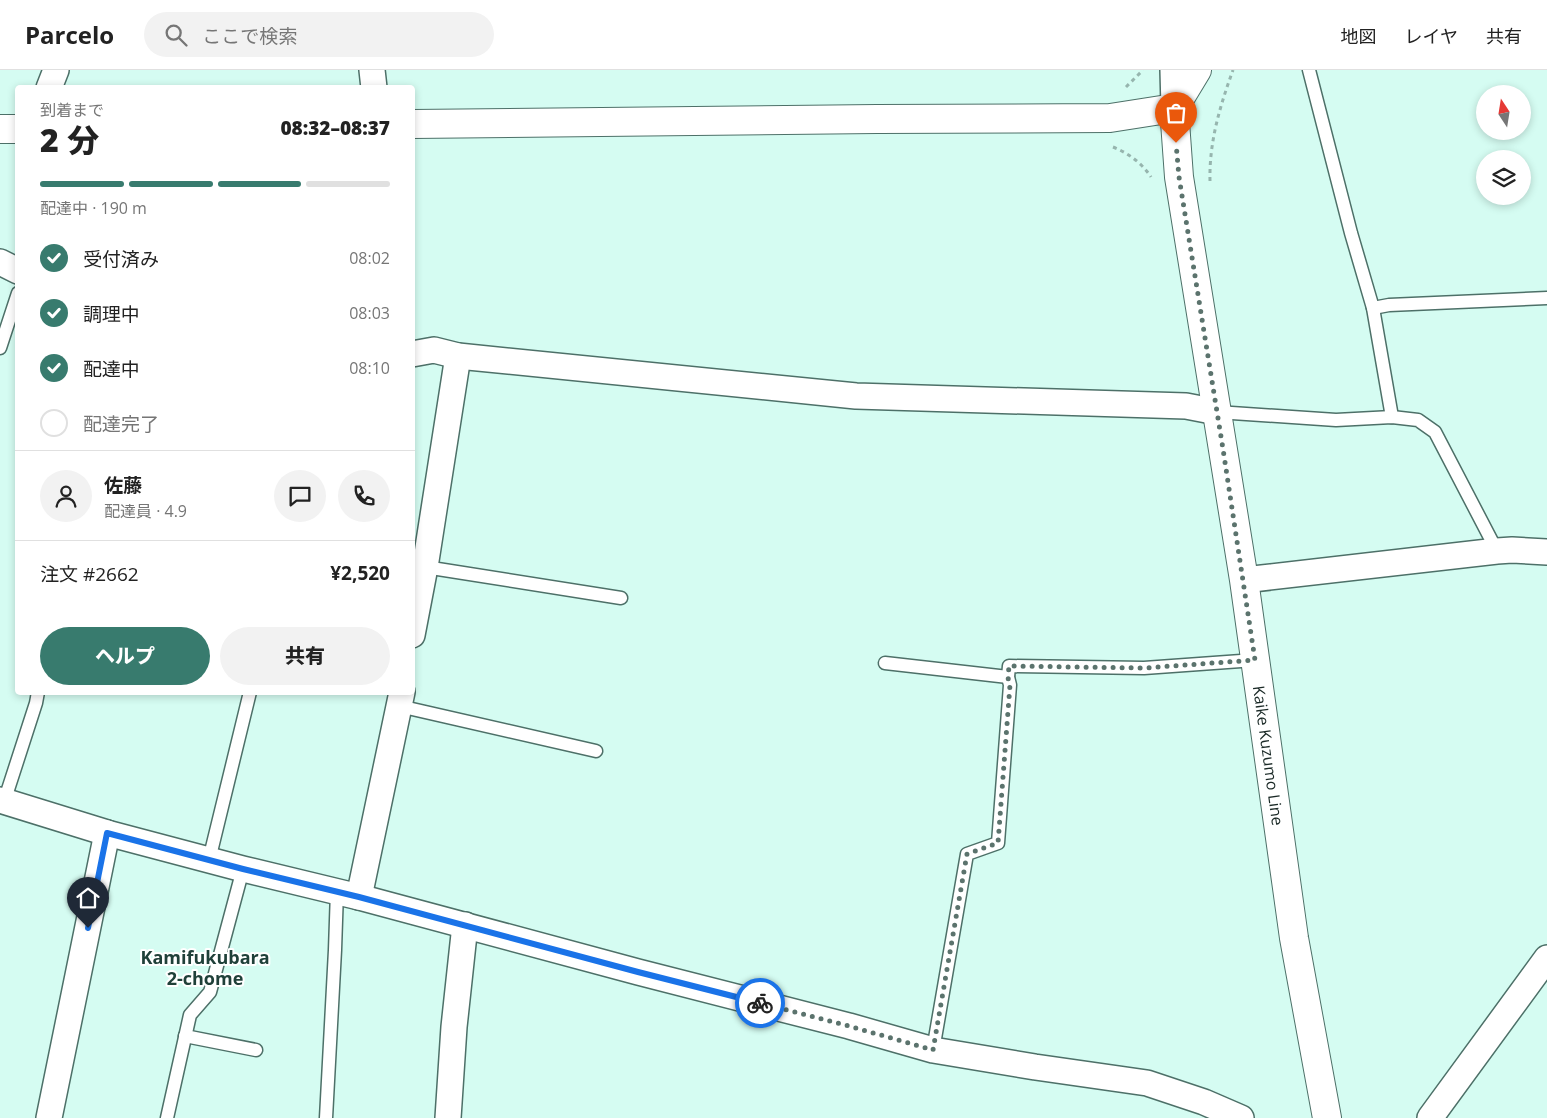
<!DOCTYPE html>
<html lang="ja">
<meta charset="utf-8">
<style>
body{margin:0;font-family:"Open Sans","Noto Sans JP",sans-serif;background:#f2f2f2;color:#222;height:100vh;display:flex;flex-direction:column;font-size:19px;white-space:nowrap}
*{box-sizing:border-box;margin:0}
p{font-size:16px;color:#767676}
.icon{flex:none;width:28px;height:28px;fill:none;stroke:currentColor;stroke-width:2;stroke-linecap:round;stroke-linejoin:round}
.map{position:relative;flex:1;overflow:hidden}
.panel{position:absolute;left:15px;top:15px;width:400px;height:610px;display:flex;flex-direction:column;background:#fff;border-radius:5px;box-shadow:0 2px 8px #0003}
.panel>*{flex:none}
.needle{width:32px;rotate:348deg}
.controls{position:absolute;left:1476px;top:15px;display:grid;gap:10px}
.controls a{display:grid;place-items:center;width:55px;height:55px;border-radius:50%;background:#fff;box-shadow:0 2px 8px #0003;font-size:25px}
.pin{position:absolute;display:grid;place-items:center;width:42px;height:42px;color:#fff;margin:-51px -21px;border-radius:50% 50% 50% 0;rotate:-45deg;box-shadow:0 0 5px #0007}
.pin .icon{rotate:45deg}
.courier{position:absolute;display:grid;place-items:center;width:50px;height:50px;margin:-25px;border:4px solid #1a73e8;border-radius:50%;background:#fff;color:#222;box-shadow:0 1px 6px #0007}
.summary em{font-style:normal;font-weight:800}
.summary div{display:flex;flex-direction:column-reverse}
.summary{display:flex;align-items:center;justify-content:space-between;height:85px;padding:0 25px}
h1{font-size:32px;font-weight:800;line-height:38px}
.bar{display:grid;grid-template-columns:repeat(4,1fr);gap:8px 5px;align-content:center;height:60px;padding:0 25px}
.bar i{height:6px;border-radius:4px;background:#e0e0e0}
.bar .active{background:#387b6e}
.bar p{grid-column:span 4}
.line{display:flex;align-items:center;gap:12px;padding:0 25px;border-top:1px solid #e0e0e0}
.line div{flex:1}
.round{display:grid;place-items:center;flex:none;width:52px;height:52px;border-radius:26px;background:#f2f2f2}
ol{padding:0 25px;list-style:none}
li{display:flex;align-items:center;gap:15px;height:55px}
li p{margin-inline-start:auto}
li .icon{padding:5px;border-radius:50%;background:#387b6e;color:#fff;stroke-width:4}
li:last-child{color:#767676}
li i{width:28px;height:28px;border:2px solid #e0e0e0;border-radius:50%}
.cta{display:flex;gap:10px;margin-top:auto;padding:10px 25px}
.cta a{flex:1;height:58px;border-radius:30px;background:#387b6e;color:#fff;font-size:20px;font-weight:800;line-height:58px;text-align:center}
.cta a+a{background:#f2f2f2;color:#222}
header{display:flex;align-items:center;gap:30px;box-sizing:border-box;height:70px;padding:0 25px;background:#fff;border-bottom:1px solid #e0e0e0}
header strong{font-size:24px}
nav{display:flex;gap:28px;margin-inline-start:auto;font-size:18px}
.search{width:350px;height:45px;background:#f2f2f2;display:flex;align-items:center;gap:12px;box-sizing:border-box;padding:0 18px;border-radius:28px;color:#767676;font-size:19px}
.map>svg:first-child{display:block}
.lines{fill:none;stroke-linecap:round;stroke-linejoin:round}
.lane-casing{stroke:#4d7068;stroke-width:15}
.street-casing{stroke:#4d7068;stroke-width:28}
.secondary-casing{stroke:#4d7068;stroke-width:30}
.path{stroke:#96b5ae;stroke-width:3;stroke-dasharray:4 4;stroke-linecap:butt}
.lane{stroke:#fff;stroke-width:12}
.street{stroke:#fff;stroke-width:25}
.secondary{stroke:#fff;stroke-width:28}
.done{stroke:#5b736d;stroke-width:5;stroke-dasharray:0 9}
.route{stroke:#1a73e8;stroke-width:6}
.labels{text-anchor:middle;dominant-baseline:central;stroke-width:4;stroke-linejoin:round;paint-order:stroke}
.street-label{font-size:16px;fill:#1a2926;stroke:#fff}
.neighbourhood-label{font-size:18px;font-weight:bold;fill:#1f4039;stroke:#fff}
</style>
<header>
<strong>Parcelo</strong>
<div class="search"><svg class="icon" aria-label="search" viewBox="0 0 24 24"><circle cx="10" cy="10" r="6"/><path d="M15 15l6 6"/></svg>ここで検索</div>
<nav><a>地図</a><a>レイヤ</a><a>共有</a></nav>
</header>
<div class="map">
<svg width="1547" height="1048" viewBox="0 0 1547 1048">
<rect width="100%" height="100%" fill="#d5fcf2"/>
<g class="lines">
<defs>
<g id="lane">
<path d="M1309,0L1351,163L1373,238L1392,347"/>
<path d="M1373,238L1389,235L1547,228"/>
<path d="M0,278L18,223"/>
<path d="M1217,342L1336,350L1392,347L1418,350L1435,362L1497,481"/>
<path d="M425,497L621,528"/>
<path d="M885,593L1008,607"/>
<path d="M399,636L596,681"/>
<path d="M4,732L36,633L38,622"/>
<path d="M209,790L250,622"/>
<path d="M185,966L256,980"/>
<path d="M933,980L967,784L998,773L1010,615L1008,607L1009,596L1144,598L1255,590"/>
<path d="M167,1048L190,945L210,922L243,799"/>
<path d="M326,1048L335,880L337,821"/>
</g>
<g id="street">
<path d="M372,0L374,18"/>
<path d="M1173,0L1174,38"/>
<path d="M49,18L56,0"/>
<path d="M0,192L18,201"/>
<path d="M412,284L434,280L458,286L856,326L1186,336L1217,342"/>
<path d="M1244,510L1497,481L1512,480L1547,482"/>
<path d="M412,565L425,497L458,286"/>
<path d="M0,730L107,763L243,799L359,827L638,902L849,956L933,980L1035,997L1147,1013L1204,1032L1241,1048"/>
<path d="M359,827L402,622"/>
<path d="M49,1048L107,763"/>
<path d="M448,1048L454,957L465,855"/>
<path d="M1430,1048L1547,888"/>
</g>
<g id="secondary">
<path id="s1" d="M1197,0L1174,38L1179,107L1244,510L1294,868L1327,1048"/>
<path d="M412,54L877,49L1110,48L1174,38"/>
<path d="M0,59H18"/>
</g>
</defs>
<use href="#lane" class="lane-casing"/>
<use href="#street" class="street-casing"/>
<use href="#secondary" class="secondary-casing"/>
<g class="path">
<path d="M1126,17L1143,0"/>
<path d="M1113,77C1128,83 1142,93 1151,107"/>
<path d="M1210,111C1209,72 1220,36 1233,0"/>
</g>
<use href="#lane" class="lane"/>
<use href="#street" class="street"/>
<use href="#secondary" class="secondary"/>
</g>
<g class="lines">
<path class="done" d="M760,933L849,956L933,980L967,784L998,773L1010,615L1008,608L1009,596L1144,598L1255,590L1223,379L1179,107L1176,73"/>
<path class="route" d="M88,858L107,763L243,799L359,827L638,902L760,933"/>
</g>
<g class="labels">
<g class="street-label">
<text stroke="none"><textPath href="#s1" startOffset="699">Kaike Kuzumo Line</textPath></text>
</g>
<g class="neighbourhood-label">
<text x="205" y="887">Kamifukubara<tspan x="205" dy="21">2-chome</tspan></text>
</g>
</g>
</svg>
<div class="controls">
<a><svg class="needle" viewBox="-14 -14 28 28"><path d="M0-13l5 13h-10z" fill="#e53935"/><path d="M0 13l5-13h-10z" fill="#767676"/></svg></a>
<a><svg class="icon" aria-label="layers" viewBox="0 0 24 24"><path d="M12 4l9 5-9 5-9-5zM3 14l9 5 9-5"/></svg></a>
</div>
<div class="pin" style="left:1176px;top:73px;background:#ea580c"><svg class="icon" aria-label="bag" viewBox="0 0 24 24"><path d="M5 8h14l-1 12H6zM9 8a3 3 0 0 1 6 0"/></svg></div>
<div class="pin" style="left:88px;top:858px;background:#1f2937"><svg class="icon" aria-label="home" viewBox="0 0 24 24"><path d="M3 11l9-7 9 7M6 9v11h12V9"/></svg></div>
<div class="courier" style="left:760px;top:933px"><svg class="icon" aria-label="bike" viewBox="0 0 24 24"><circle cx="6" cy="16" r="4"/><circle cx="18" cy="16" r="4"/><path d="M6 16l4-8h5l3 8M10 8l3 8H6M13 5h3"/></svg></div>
<section class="panel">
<div class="summary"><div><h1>2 分</h1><p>到着まで</p></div><em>08:32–08:37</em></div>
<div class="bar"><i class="active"></i><i class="active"></i><i class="active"></i><i></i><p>配達中 · 190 m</p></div>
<ol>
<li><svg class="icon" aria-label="check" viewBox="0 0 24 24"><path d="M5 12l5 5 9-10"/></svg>受付済み<p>08:02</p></li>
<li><svg class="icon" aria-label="check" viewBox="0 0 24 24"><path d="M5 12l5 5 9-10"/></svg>調理中<p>08:03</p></li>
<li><svg class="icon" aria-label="check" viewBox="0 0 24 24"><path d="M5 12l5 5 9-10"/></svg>配達中<p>08:10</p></li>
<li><i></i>配達完了</li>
</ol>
<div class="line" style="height:90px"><a class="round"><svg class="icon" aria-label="person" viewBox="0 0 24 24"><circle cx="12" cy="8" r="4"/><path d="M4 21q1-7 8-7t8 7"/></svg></a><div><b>佐藤</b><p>配達員 · 4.9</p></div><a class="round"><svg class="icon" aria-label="chat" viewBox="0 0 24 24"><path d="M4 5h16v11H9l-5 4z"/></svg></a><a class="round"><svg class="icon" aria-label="phone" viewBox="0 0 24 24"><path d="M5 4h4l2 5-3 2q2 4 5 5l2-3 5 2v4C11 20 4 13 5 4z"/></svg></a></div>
<div class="line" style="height:65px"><div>注文 #2662</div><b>¥2,520</b></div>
<div class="cta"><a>ヘルプ</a><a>共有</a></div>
</section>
</div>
